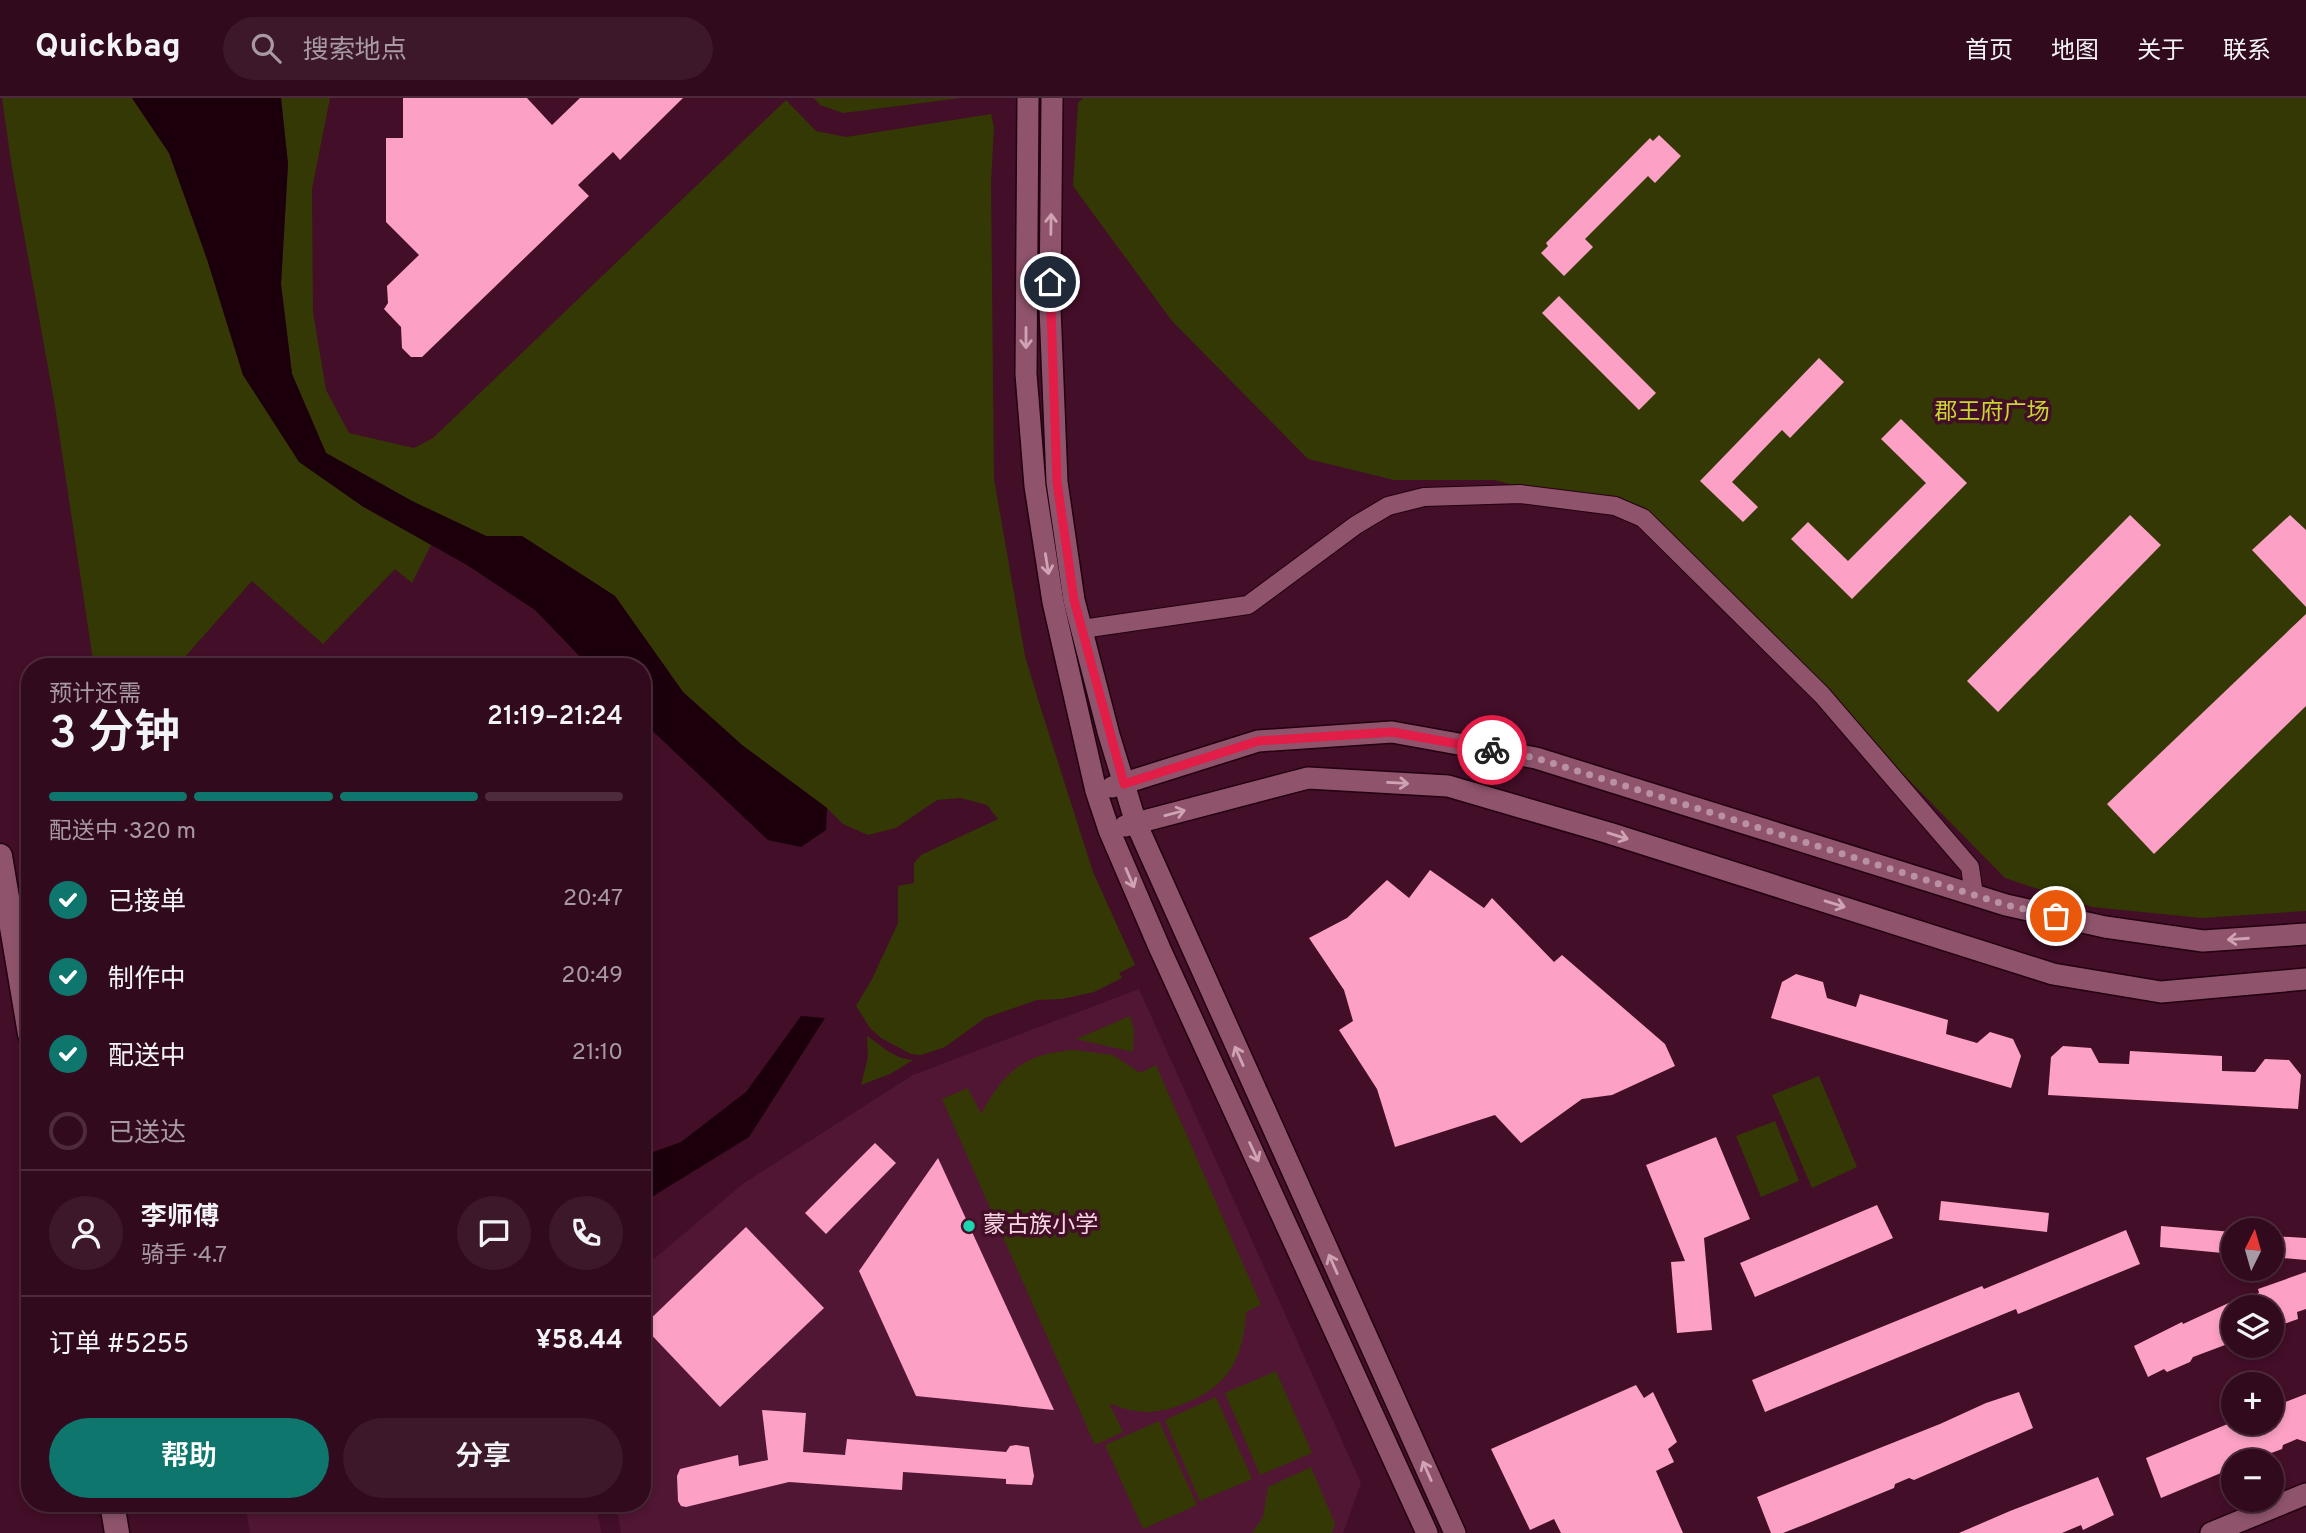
<!DOCTYPE html>
<html lang="zh">
<meta charset="utf-8">
<style>
body{margin:0;font-family:Overpass,"Noto Sans SC",sans-serif;background:#3d182b;color:#f1f3f6;height:100vh;display:flex;flex-direction:column;font-size:26px;white-space:nowrap}
*{box-sizing:border-box;margin:0}
p{font-size:23px;color:#a89aa4}
.icon{flex:none;width:38px;height:38px;fill:none;stroke:currentColor;stroke-width:2;stroke-linecap:round;stroke-linejoin:round}
.map{position:relative;flex:1;overflow:hidden}
.side{position:absolute;left:21px;top:560px;width:630px;height:854px;display:flex;flex-direction:column;background:#320a1e;border-radius:28px;box-shadow:0 4px 10px #0003,0 0 0 2px #4d2b3c}
.side>*{flex:none}
.needle{width:46px;rotate:5deg}
.controls{position:absolute;left:2221px;top:1120px;display:grid;gap:14px}
.controls a{display:grid;place-items:center;width:63px;height:63px;border-radius:50%;background:#320a1e;box-shadow:0 4px 10px #0003,0 0 0 2px #4d2b3c;font-size:35px}
.pin{position:absolute;display:grid;place-items:center;width:60px;height:60px;color:#fff;margin:-30px;border:4px solid #fff;border-radius:50%;box-shadow:0 2px 7px #0007}
.courier{position:absolute;display:grid;place-items:center;width:70px;height:70px;margin:-35px;border:5px solid #e11d48;border-radius:50%;background:#fff;color:#222;box-shadow:0 2px 9px #0007}
.summary em{font-style:normal;font-weight:600}
.summary div{display:flex;flex-direction:column-reverse}
.summary{display:flex;align-items:center;justify-content:space-between;height:119px;padding:0 28px}
h1{font-size:46px;font-weight:600;line-height:52px}
.bar{display:grid;grid-template-columns:repeat(4,1fr);gap:10px 7px;align-content:center;height:84px;padding:0 28px}
.bar i{height:9px;border-radius:5px;background:#4d2b3c}
.bar .on{background:#0f766e}
.bar p{grid-column:span 4}
.line{display:flex;align-items:center;gap:18px;padding:0 28px;border-top:2px solid #4d2b3c}
.line div{flex:1}
.round{display:grid;place-items:center;flex:none;width:74px;height:74px;border-radius:37px;background:#3d182b}
ol{padding:0 28px;list-style:none}
li{display:flex;align-items:center;gap:21px;height:77px}
li p{margin-inline-start:auto}
li .icon{padding:7px;border-radius:50%;background:#0f766e;color:#fff;stroke-width:4}
li:last-child{color:#a89aa4}
li i{width:38px;height:38px;border:4px solid #4d2b3c;border-radius:50%}
.action{display:flex;gap:14px;margin-top:auto;padding:14px 28px}
.action a{flex:1;height:80px;border-radius:42px;background:#0f766e;color:#fff;font-size:28px;font-weight:600;line-height:80px;text-align:center}
.action a+a{background:#3d182b;color:#f1f3f6}
header{display:flex;align-items:center;gap:42px;box-sizing:border-box;height:98px;padding:0 35px;background:#320a1e;border-bottom:2px solid #4d2b3c}
header strong{font-size:33px}
nav{display:flex;gap:38px;margin-inline-start:auto;font-size:24px}
.search{width:490px;height:63px;background:#3d182b;display:flex;align-items:center;gap:18px;box-sizing:border-box;padding:0 24px;border-radius:38px;color:#a89aa4;font-size:26px}
.map>svg:first-child{display:block}
.built{fill:#511633}
.green{fill:#343804}
.water{fill:#1b000c}
.building{fill:#fca1c5}
.lines{fill:none;stroke-linecap:round;stroke-linejoin:round}
.minor-casing{stroke:#230010;stroke-width:20}
.tertiary-casing{stroke:#230010;stroke-width:24}
.secondary-casing{stroke:#230010;stroke-width:27}
.minor{stroke:#8f546c;stroke-width:18}
.tertiary{stroke:#8f546c;stroke-width:21}
.secondary{stroke:#8f546c;stroke-width:24}
.oneway{stroke:#cfa3b4}
.done{stroke:#ba91a2;stroke-width:7;stroke-dasharray:0 12.6}
.route{stroke:#e11d48;stroke-width:9}
.poi-dot{fill:#1cd5b1;stroke:#430e28;stroke-width:2.5}
.labels{text-anchor:middle;dominant-baseline:central;stroke-width:7;stroke-linejoin:round;paint-order:stroke}
.park-label{font-size:23px;fill:#c8d631;stroke:#430e28}
.poi-label{font-size:23px;fill:#fad7e4;stroke:#430e28;text-anchor:start}
</style>
<header>
<strong>Quickbag</strong>
<div class="search"><svg class="icon" aria-label="search" viewBox="0 0 24 24"><circle cx="10" cy="10" r="6"/><path d="M15 15l6 6"/></svg>搜索地点</div>
<nav><a>首页</a><a>地图</a><a>关于</a><a>联系</a></nav>
</header>
<div class="map">
<svg width="2306" height="1435" viewBox="0 0 2306 1435">
<rect width="100%" height="100%" fill="#430e28"/>
<g class="built">
<path d="M1139,891L1361,1385L1343,1435H621L616,1405H642V1171L744,1085L913,977Z"/>
<path d="M245,1405H596L601,1435H250Z"/>
</g>
<g class="green">
<path d="M2,0H132L169,55L207,161L243,277L362,408L431,447L412,485L395,471L323,546L252,483L176,569H94L55,308L12,70Z"/>
<path d="M281,0H330L312,91L313,214L326,292L349,335L414,350L433,340L786,2L816,33L846,39L991,16L994,29L991,84L994,381L1025,558L1041,611L1093,774L1135,867L1119,875L1122,880L1094,894L1062,901L1037,902L985,920L945,949L921,957L911,956L881,940L870,930L856,908L872,881L898,825V788L914,785V765L921,757L998,721L987,707L961,700L937,702L896,730L868,737L843,726L827,710L742,647L683,594L615,498L522,438H486L412,403L326,355L292,276L281,186L288,66Z"/>
<path d="M814,0H961L843,15L820,7Z"/>
<path d="M1083,0H2306V813L2202,820L2092,809L2005,780L1686,455L1606,411L1494,382H1394L1308,361L1172,223L1073,88L1078,5Z"/>
<path d="M1130,918L1134,932L1133,954L1076,941Z"/>
<path d="M867,938C882,948 894,961 913,962L890,976L861,987L868,959Z"/>
<path d="M1075,952L1113,957L1140,975L1156,967L1261,1207L1246,1214C1244,1258 1229,1287 1188,1304C1158,1317 1138,1317 1109,1305L1123,1334L1095,1347L942,1001L968,990L981,1016C1004,973 1025,955 1075,952Z"/>
<path d="M1819,978L1857,1069L1812,1090L1772,997Z"/>
<path d="M1775,1023L1799,1083L1761,1099L1736,1038Z"/>
<path d="M1276,1273L1312,1355L1260,1377L1225,1295Z"/>
<path d="M1216,1299L1252,1381L1200,1403L1165,1322Z"/>
<path d="M1159,1323L1197,1407L1143,1431L1105,1347Z"/>
<path d="M1311,1369L1335,1426L1332,1435H1252L1263,1419L1268,1389Z"/>
</g>
<g class="water">
<path d="M132,0H281L288,66L281,186L292,276L326,355L412,403L486,438H522L615,498L683,594L742,647L827,710L826,732L801,749L768,742L642,623V569H590L535,512L467,467L362,408L299,364L243,277L207,161L169,55Z"/>
<path d="M801,918L825,920L749,1039L642,1105V1058L681,1044L746,994Z"/>
</g>
<g class="building">
<path d="M403,0H527L552,27L580,0H683L620,62L613,54L578,87L589,98L422,259H411L402,250L401,229L384,211L388,205L387,188L419,157L386,124V40H403Z"/>
<path d="M1659,37L1681,58L1655,85L1648,78L1585,141L1593,149L1564,178L1541,155L1548,148L1546,145L1650,40L1653,43Z"/>
<path d="M1559,198L1656,295L1639,312L1542,215Z"/>
<path d="M1819,260L1844,284L1790,340L1782,332L1732,384L1758,409L1743,424L1700,383Z"/>
<path d="M1901,321L1967,385L1852,501L1791,441L1808,424L1848,463L1926,385L1881,341Z"/>
<path d="M2130,417L2161,447L1998,614L1967,583Z"/>
<path d="M2290,417L2306,432V509L2252,452Z"/>
<path d="M2306,516V608L2154,756L2107,706Z"/>
<path d="M1430,772L1484,810L1492,800L1554,864L1562,857L1665,946L1675,968L1612,997L1582,1001L1521,1045L1495,1017L1395,1049L1377,991L1339,932L1353,923L1344,892L1309,840L1347,820L1387,782L1409,800Z"/>
<path d="M1796,876L1823,884L1827,900L1856,909L1860,896L1948,922L1946,936L1977,945L1990,934L2013,941L2021,958L2011,990L1771,920L1782,884Z"/>
<path d="M2063,948L2091,950L2099,965L2129,966L2130,953L2222,958V973L2255,974L2265,961L2289,962L2301,977L2298,1011L2048,997L2051,959Z"/>
<path d="M1716,1039L1750,1121L1704,1140L1712,1232L1677,1235L1671,1164L1685,1163L1646,1067Z"/>
<path d="M875,1045L896,1065L826,1136L805,1115Z"/>
<path d="M938,1060L1054,1312L916,1298L859,1173Z"/>
<path d="M1941,1103L2049,1115L2047,1134L1939,1122Z"/>
<path d="M1877,1107L1893,1140L1755,1199L1740,1165Z"/>
<path d="M2161,1128L2233,1134V1156L2160,1149Z"/>
<path d="M746,1129L824,1210L720,1309L643,1228Z"/>
<path d="M2126,1132L2140,1166L2018,1216L2016,1211L1765,1314L1752,1282L1982,1188L1984,1191Z"/>
<path d="M2272,1138L2306,1140V1162L2272,1159Z"/>
<path d="M2306,1174V1211L2297,1214L2298,1221L2278,1228L2272,1222V1209H2233V1244L2193,1259L2190,1264L2167,1274L2164,1271L2148,1279L2134,1248L2182,1224L2183,1226L2233,1203V1206L2259,1195L2258,1191Z"/>
<path d="M1636,1287L1644,1300L1653,1294L1677,1344L1668,1351L1674,1364L1656,1373L1683,1435H1561L1554,1421L1530,1432L1491,1351Z"/>
<path d="M2019,1294L2033,1330L1914,1382L1909,1380L1895,1386L1894,1390L1811,1424L1783,1435H1771L1757,1399L1940,1326L1986,1305Z"/>
<path d="M2306,1296V1344L2297,1341L2283,1347L2282,1351L2250,1363H2233V1370L2161,1400L2146,1360L2230,1325H2272V1309Z"/>
<path d="M762,1312L806,1315L803,1354L845,1357L847,1341L1006,1354L1010,1348L1016,1347L1029,1349L1034,1378L1032,1387L1006,1386V1381L903,1374L902,1392L789,1384L686,1409L681,1408L678,1403L677,1378L680,1371L738,1357L739,1368L768,1362Z"/>
<path d="M2098,1379L2114,1417L2083,1432L2081,1427L2062,1435H1959L2010,1413Z"/>
</g>
<g class="lines">
<defs>
<path id="minor" d="M1082,531L1248,507L1356,427L1388,408L1424,399L1520,396L1615,408L1643,420L1822,597L1970,769L1974,797"/>
<g id="tertiary">
<path d="M1028,0L1026,276L1035,388L1053,504L1096,693L1109,732L1160,851L1427,1435"/>
<path d="M1052,0L1050,210L1057,384L1074,502L1109,637L1136,725L1455,1435"/>
<path d="M1112,689L1258,643L1392,634L1536,660L2006,807L2105,829L2203,843L2306,836"/>
<path d="M1125,728L1308,680L1448,688L1609,735L2053,876L2161,894L2306,881"/>
<path d="M2211,1435L2306,1396"/>
</g>
<g id="secondary">
<path d="M0,758L30,936"/>
<path d="M112,1405L117,1435"/>
</g>
</defs>
<use href="#minor" class="minor-casing"/>
<use href="#tertiary" class="tertiary-casing"/>
<use href="#secondary" class="secondary-casing"/>
<use href="#minor" class="minor"/>
<use href="#tertiary" class="tertiary"/>
<use href="#secondary" class="secondary"/>
</g>
<defs><path id="oneway-shaft" d="M-6 0H5M1.5-3L5.5 0L1.5 3" fill="none" stroke-width="1.6" stroke-linecap="round" stroke-linejoin="round" transform="scale(1.75)"/></defs>
<g class="oneway">
<use href="#oneway-shaft" transform="translate(1051 126) rotate(-89)"/>
<use href="#oneway-shaft" transform="translate(1026 240) rotate(90)"/>
<use href="#oneway-shaft" transform="translate(1047 466) rotate(81)"/>
<use href="#oneway-shaft" transform="translate(1398 685) rotate(3)"/>
<use href="#oneway-shaft" transform="translate(1175 715) rotate(-15)"/>
<use href="#oneway-shaft" transform="translate(1618 738) rotate(17)"/>
<use href="#oneway-shaft" transform="translate(1130 780) rotate(67)"/>
<use href="#oneway-shaft" transform="translate(1835 806) rotate(17)"/>
<use href="#oneway-shaft" transform="translate(2238 841) rotate(176)"/>
<use href="#oneway-shaft" transform="translate(1239 958) rotate(-114)"/>
<use href="#oneway-shaft" transform="translate(1254 1054) rotate(65)"/>
<use href="#oneway-shaft" transform="translate(1333 1166) rotate(-114)"/>
<use href="#oneway-shaft" transform="translate(1427 1373) rotate(-114)"/>
</g>
<g class="lines">
<path class="done" d="M1492,652L1536,660L2006,807L2056,818"/>
<path class="route" d="M1050,184L1057,384L1074,502L1124,686L1258,643L1392,634L1492,652"/>
</g>
<circle class="poi-dot" cx="969" cy="1128" r="7"/>
<g class="labels">
<g class="park-label">
<text x="1992" y="315">郡王府广场</text>
</g>
<g class="poi-label">
<text x="983" y="1128">蒙古族小学</text>
</g>
</g>
</svg>
<div class="controls">
<a><svg class="needle" viewBox="-14 -14 28 28"><path d="M0-13l5 13h-10z" fill="#e53935"/><path d="M0 13l5-13h-10z" fill="#a89aa4"/></svg></a>
<a><svg class="icon" aria-label="layers" viewBox="0 0 24 24"><path d="M12 4l9 5-9 5-9-5zM3 14l9 5 9-5"/></svg></a>
<a>+</a>
<a>−</a>
</div>
<div class="pin" style="left:2056px;top:818px;background:#ea580c"><svg class="icon" aria-label="bag" viewBox="0 0 24 24"><path d="M5 8h14l-1 12H6zM9 8a3 3 0 0 1 6 0"/></svg></div>
<div class="pin" style="left:1050px;top:184px;background:#1f2937"><svg class="icon" aria-label="home" viewBox="0 0 24 24"><path d="M3 11l9-7 9 7M6 9v11h12V9"/></svg></div>
<div class="courier" style="left:1492px;top:652px"><svg class="icon" aria-label="bike" viewBox="0 0 24 24"><circle cx="6" cy="16" r="4"/><circle cx="18" cy="16" r="4"/><path d="M6 16l4-8h5l3 8M10 8l3 8H6M13 5h3"/></svg></div>
<section class="side">
<div class="summary"><div><h1>3 分钟</h1><p>预计还需</p></div><em>21:19–21:24</em></div>
<div class="bar"><i class="on"></i><i class="on"></i><i class="on"></i><i></i><p>配送中 · 320 m</p></div>
<ol>
<li><svg class="icon" aria-label="check" viewBox="0 0 24 24"><path d="M5 12l5 5 9-10"/></svg>已接单<p>20:47</p></li>
<li><svg class="icon" aria-label="check" viewBox="0 0 24 24"><path d="M5 12l5 5 9-10"/></svg>制作中<p>20:49</p></li>
<li><svg class="icon" aria-label="check" viewBox="0 0 24 24"><path d="M5 12l5 5 9-10"/></svg>配送中<p>21:10</p></li>
<li><i></i>已送达</li>
</ol>
<div class="line" style="height:126px"><a class="round"><svg class="icon" aria-label="person" viewBox="0 0 24 24"><circle cx="12" cy="8" r="4"/><path d="M4 21q1-7 8-7t8 7"/></svg></a><div><b>李师傅</b><p>骑手 · 4.7</p></div><a class="round"><svg class="icon" aria-label="chat" viewBox="0 0 24 24"><path d="M4 5h16v11H9l-5 4z"/></svg></a><a class="round"><svg class="icon" aria-label="phone" viewBox="0 0 24 24"><path d="M5 4h4l2 5-3 2q2 4 5 5l2-3 5 2v4C11 20 4 13 5 4z"/></svg></a></div>
<div class="line" style="height:91px"><div>订单 #5255</div><b>¥58.44</b></div>
<div class="action"><a>帮助</a><a>分享</a></div>
</section>
</div>
